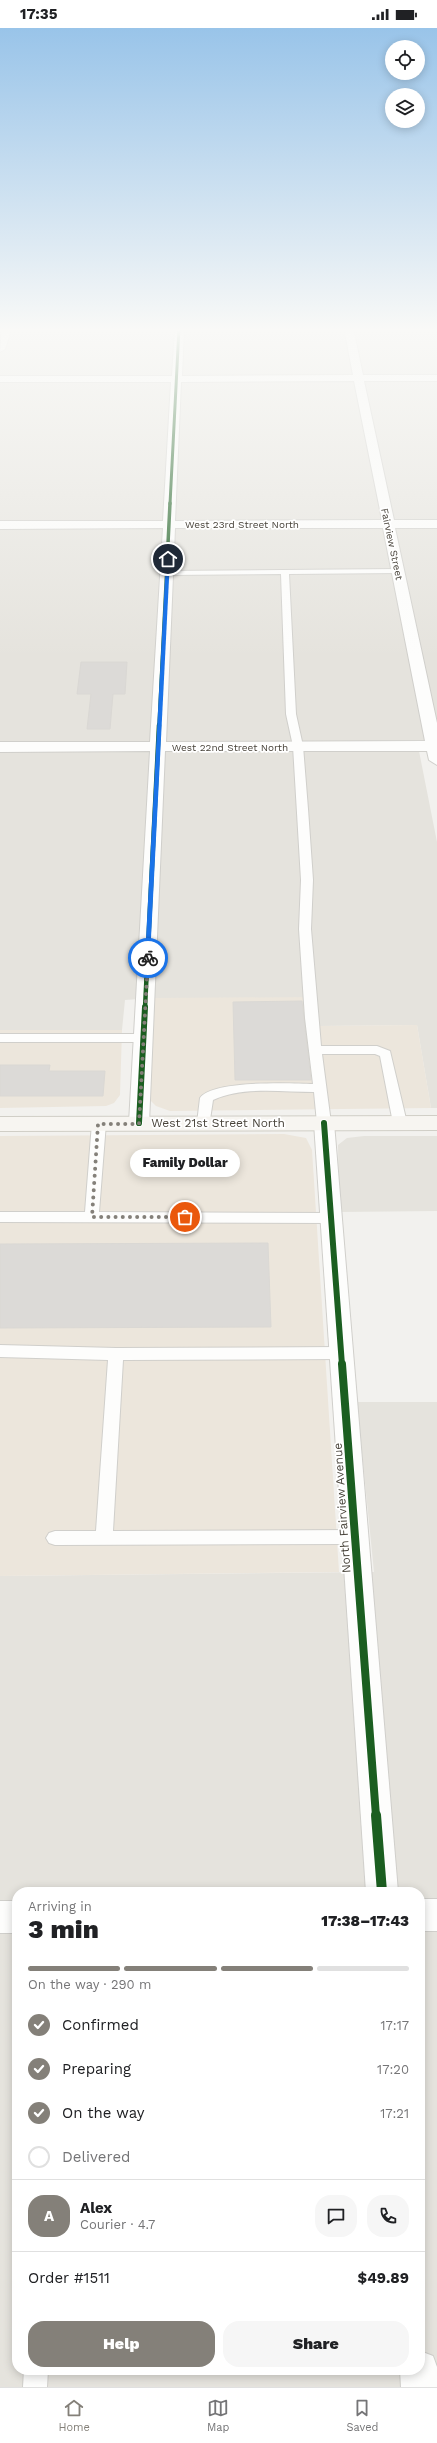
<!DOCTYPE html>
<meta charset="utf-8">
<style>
body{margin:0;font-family:"Work Sans",sans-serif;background:#f6f6f6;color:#202124;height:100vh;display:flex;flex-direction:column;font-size:15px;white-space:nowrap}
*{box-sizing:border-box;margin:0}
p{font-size:13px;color:#757577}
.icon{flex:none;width:22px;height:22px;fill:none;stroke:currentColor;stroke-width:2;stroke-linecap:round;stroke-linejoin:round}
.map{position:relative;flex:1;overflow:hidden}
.details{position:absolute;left:12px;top:1859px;width:413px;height:488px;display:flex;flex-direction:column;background:#fff;border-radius:16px;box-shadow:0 2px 10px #0003}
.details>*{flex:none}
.buttons{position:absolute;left:385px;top:12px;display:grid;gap:8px}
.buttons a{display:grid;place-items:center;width:40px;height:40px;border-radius:50%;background:#fff;box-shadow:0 2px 10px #0003;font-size:20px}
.pin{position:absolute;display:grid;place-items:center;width:34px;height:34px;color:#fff;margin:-17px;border:2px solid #fff;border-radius:50%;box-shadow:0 1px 4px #0007}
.courier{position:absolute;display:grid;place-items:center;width:40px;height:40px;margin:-20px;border:3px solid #1a73e8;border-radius:50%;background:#fff;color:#222;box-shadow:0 1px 5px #0007}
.bubble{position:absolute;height:28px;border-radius:14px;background:#fff;box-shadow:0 2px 10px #0003;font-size:13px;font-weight:800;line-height:28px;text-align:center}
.overview em{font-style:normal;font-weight:800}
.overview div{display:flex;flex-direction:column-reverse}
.overview{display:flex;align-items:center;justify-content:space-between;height:68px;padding:0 16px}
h1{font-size:26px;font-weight:800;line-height:30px}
.bar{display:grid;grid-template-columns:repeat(4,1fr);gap:6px 4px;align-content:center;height:48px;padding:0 16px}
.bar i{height:5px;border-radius:3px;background:#e0e0e0}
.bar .selected{background:#848079}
.bar p{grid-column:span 4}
.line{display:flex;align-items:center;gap:10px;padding:0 16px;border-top:1px solid #e0e0e0}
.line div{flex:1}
.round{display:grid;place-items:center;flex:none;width:42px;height:42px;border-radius:16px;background:#f6f6f6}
ol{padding:0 16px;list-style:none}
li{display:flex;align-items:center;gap:12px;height:44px}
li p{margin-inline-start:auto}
li .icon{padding:4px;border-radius:50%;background:#848079;color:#fff;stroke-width:4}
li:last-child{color:#757577}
li i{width:22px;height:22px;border:2px solid #e0e0e0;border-radius:50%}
.button{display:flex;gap:8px;margin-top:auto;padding:8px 16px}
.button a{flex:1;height:46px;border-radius:16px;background:#848079;color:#fff;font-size:16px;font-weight:800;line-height:46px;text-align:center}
.button a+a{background:#f6f6f6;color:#202124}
.status{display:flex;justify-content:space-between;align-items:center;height:28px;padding:0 20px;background:#fff;direction:ltr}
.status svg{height:11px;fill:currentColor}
.menu{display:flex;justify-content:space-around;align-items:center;height:56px;border-top:1px solid #e0e0e0;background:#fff;font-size:11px;color:#757577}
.menu a{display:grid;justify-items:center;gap:2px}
.menu .selected{color:#848079}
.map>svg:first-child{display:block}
.residential{fill:#e5e3dd;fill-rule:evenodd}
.commercial{fill:#ece6dc}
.building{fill:#dcdad7;stroke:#dad8d4}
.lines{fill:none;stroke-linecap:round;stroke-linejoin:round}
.lane-casing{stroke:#d0cfcb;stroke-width:2}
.street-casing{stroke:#d0cfcb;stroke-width:2}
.secondary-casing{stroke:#d0cec6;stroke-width:2}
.lane{fill:#fdfdfc;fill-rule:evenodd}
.street{fill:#fdfdfc;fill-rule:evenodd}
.secondary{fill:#f7f5f1;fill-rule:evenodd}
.cycleway-far5-casing{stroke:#fff;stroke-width:4}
.cycleway-far4-casing{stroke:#fff;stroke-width:5}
.cycleway-far3-casing{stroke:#fff;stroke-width:6}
.cycleway-far2-casing{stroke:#fff;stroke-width:8}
.cycleway-far1-casing{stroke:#fff;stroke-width:10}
.cycleway-casing{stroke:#fff;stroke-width:12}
.cycleway-far5{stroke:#1b5e20;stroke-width:3}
.cycleway-far4{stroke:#1b5e20;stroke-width:3.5}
.cycleway-far3{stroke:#1b5e20;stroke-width:4.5}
.cycleway-far2{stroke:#1b5e20;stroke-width:6}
.cycleway-far1{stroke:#1b5e20;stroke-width:8}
.cycleway{stroke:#1b5e20;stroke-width:10}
.route{fill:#1a73e8}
.done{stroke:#848079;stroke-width:4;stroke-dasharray:0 7.2}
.labels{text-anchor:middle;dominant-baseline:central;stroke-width:3.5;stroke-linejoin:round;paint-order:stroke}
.far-street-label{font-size:10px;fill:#48433a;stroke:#fff}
.street-label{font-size:12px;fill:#48433a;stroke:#fff}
</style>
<div class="status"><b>17:35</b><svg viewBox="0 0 49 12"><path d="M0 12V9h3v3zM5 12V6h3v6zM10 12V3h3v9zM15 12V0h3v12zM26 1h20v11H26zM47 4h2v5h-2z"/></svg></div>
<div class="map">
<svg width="437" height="2359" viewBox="0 0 437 2359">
<rect width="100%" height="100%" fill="#f2f1ee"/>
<g class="residential">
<path d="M0,300H437V713H417L437,814V1080H431L417,997L319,998L152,970L125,972L122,1002H0Z"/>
<path d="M364,1108H437V1183L339,1184L338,1117L347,1110Z"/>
<path d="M357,1374H437V2359H0V1548L374,1544ZM17,1864H420V2342H17Z"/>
</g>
<g class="commercial">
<path d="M316,969L319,998L417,997L431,1080L170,1083L156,1078L150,1072L152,970Z"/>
<path d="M0,1002H122L120,1067L114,1075L106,1078L0,1080Z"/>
<path d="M284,1106L306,1110L312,1122L339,1544L0,1548V1108Z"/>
</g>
<g class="building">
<path d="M81,634H127L125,666H113L110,701H87L91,666H77Z"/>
<path d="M302,973L311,1052H235L233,974Z"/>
<path d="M0,1037H50L49,1043H105L103,1068H0Z"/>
<path d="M268,1215L271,1299L0,1300V1216Z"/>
</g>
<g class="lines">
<defs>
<g id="lane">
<path d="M398,541L402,543L401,545L289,546L296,686L303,718L308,781L313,852L311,901L321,1018H377L390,1023L407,1095L400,1099L393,1095L380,1028L375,1026H322L331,1095L329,1098H319L317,1095L314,1064C282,1064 242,1058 213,1072L209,1098H199L197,1095L200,1070C212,1052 291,1055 313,1056L305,990L299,901L301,852L293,718L286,686L281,546L168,547L164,545L168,543Z"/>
<path d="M0,1006H144L150,1010L144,1014H0Z"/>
<path d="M99,1091L106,1095L99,1184L332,1185L339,1190L332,1195L0,1194V1184H85L92,1095Z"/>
<path d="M0,1317L116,1320L342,1319L347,1321L350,1325L347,1329L342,1331L123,1332L113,1503L355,1502L361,1504L363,1509L361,1514L355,1516L55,1517L49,1515L46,1510L49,1505L55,1503H96L108,1332L0,1329Z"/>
<path d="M24,2342H48L47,2359H23Z"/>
</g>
<g id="street">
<path d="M2,300H12L5,321L0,324Z"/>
<path d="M175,300H184L182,348L353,347L344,300H353L363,347H437V353H364L394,492H437V500H395L437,695V737L429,732L427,723H165L149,1095L146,1100L139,1102L132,1100L129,1095L150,723L0,724V714H150L163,500L0,501V493H163L171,354H0V348H172ZM354,353L382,492L175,493L181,354ZM175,500H383L425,713L166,714Z"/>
<path d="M324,1088L331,1090L334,1095L398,1864H366L314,1095L317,1090Z"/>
<rect x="420" y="1871" width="17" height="32"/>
<rect x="0" y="1873" width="17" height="32"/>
<path d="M420,2323L433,2328L437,2339V2359H401L400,2342H420Z"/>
</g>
<path id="secondary" d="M437,1088V1102L0,1103V1089Z"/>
</defs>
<use href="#lane" class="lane-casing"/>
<use href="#street" class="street-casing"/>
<use href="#secondary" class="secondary-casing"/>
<use href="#lane" class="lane"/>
<use href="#street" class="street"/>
<use href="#secondary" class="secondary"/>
<defs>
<path id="cycleway-far5" d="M170,476L179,300"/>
<path id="cycleway-far4" d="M159,698L170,475"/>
<path id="cycleway-far3" d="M145,980L159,697"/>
<g id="cycleway-far2">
<path d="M139,1095L145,979"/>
<path d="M324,1095L342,1337"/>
</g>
<path id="cycleway-far1" d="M342,1336L376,1788"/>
<path id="cycleway" d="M376,1787L382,1864"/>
</defs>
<use href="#cycleway-far5" class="cycleway-far5-casing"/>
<use href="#cycleway-far4" class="cycleway-far4-casing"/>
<use href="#cycleway-far3" class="cycleway-far3-casing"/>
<use href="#cycleway-far2" class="cycleway-far2-casing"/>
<use href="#cycleway-far1" class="cycleway-far1-casing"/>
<use href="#cycleway" class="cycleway-casing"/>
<use href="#cycleway-far5" class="cycleway-far5"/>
<use href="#cycleway-far4" class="cycleway-far4"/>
<use href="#cycleway-far3" class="cycleway-far3"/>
<use href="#cycleway-far2" class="cycleway-far2"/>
<use href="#cycleway-far1" class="cycleway-far1"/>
<use href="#cycleway" class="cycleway"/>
</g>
<linearGradient id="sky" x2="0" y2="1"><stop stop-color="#99c4e9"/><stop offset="0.48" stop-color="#f9f9f7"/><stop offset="1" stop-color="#f9f9f7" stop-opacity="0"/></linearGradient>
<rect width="437" height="630" fill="url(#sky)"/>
<path class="route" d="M168,530L170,531L150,930L148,931L145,930L166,531Z"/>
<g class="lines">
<path class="done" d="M148,930L139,1096H98L92,1189H185"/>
</g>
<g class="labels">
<g class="far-street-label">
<text x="242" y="496">West 23rd Street North</text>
<text transform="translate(392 516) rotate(78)">Fairview Street</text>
<text x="230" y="719">West 22nd Street North</text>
</g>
<g class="street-label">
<text x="218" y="1095">West 21st Street North</text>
<text transform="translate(342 1480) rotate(-94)">North Fairview Avenue</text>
</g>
</g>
</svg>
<div class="buttons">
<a><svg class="icon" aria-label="locate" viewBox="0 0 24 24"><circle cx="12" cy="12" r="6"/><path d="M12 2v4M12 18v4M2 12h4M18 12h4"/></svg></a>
<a><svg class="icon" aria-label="layers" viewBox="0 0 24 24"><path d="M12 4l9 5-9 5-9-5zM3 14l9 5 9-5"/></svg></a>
</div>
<div class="pin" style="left:185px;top:1189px;background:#ea580c"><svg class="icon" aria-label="bag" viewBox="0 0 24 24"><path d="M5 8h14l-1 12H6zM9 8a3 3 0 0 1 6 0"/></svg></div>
<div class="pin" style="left:168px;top:531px;background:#1f2937"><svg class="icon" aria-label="home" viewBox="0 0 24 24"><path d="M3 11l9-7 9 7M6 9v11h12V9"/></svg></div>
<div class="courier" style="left:148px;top:930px"><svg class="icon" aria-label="bike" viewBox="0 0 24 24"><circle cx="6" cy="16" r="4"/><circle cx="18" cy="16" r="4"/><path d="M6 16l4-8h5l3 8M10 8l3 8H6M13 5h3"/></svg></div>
<div class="bubble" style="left:130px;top:1121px;width:110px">Family Dollar</div>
<section class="details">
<div class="overview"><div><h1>3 min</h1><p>Arriving in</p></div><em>17:38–17:43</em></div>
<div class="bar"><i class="selected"></i><i class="selected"></i><i class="selected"></i><i></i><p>On the way · 290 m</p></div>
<ol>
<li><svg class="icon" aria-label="check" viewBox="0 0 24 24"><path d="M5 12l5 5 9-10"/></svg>Confirmed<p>17:17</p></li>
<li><svg class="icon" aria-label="check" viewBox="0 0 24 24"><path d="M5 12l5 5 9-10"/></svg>Preparing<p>17:20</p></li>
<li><svg class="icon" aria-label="check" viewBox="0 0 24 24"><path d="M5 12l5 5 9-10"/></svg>On the way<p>17:21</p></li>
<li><i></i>Delivered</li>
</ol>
<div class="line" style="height:72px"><b class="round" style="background:#848079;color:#fff">A</b><div><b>Alex</b><p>Courier · 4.7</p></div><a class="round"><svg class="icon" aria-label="chat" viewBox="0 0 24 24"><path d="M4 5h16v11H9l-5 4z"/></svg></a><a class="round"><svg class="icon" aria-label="phone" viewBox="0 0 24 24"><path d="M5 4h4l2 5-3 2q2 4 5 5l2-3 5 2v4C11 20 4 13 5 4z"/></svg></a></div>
<div class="line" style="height:52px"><div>Order #1511</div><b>$49.89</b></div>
<div class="button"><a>Help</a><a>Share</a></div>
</section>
</div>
<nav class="menu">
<a class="selected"><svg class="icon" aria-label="home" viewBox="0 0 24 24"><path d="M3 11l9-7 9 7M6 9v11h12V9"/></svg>Home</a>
<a><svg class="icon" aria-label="map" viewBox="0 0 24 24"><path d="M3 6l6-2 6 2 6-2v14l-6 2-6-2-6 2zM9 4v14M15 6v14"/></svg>Map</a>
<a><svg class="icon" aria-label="saved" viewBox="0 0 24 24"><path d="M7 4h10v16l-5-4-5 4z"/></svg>Saved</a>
</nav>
